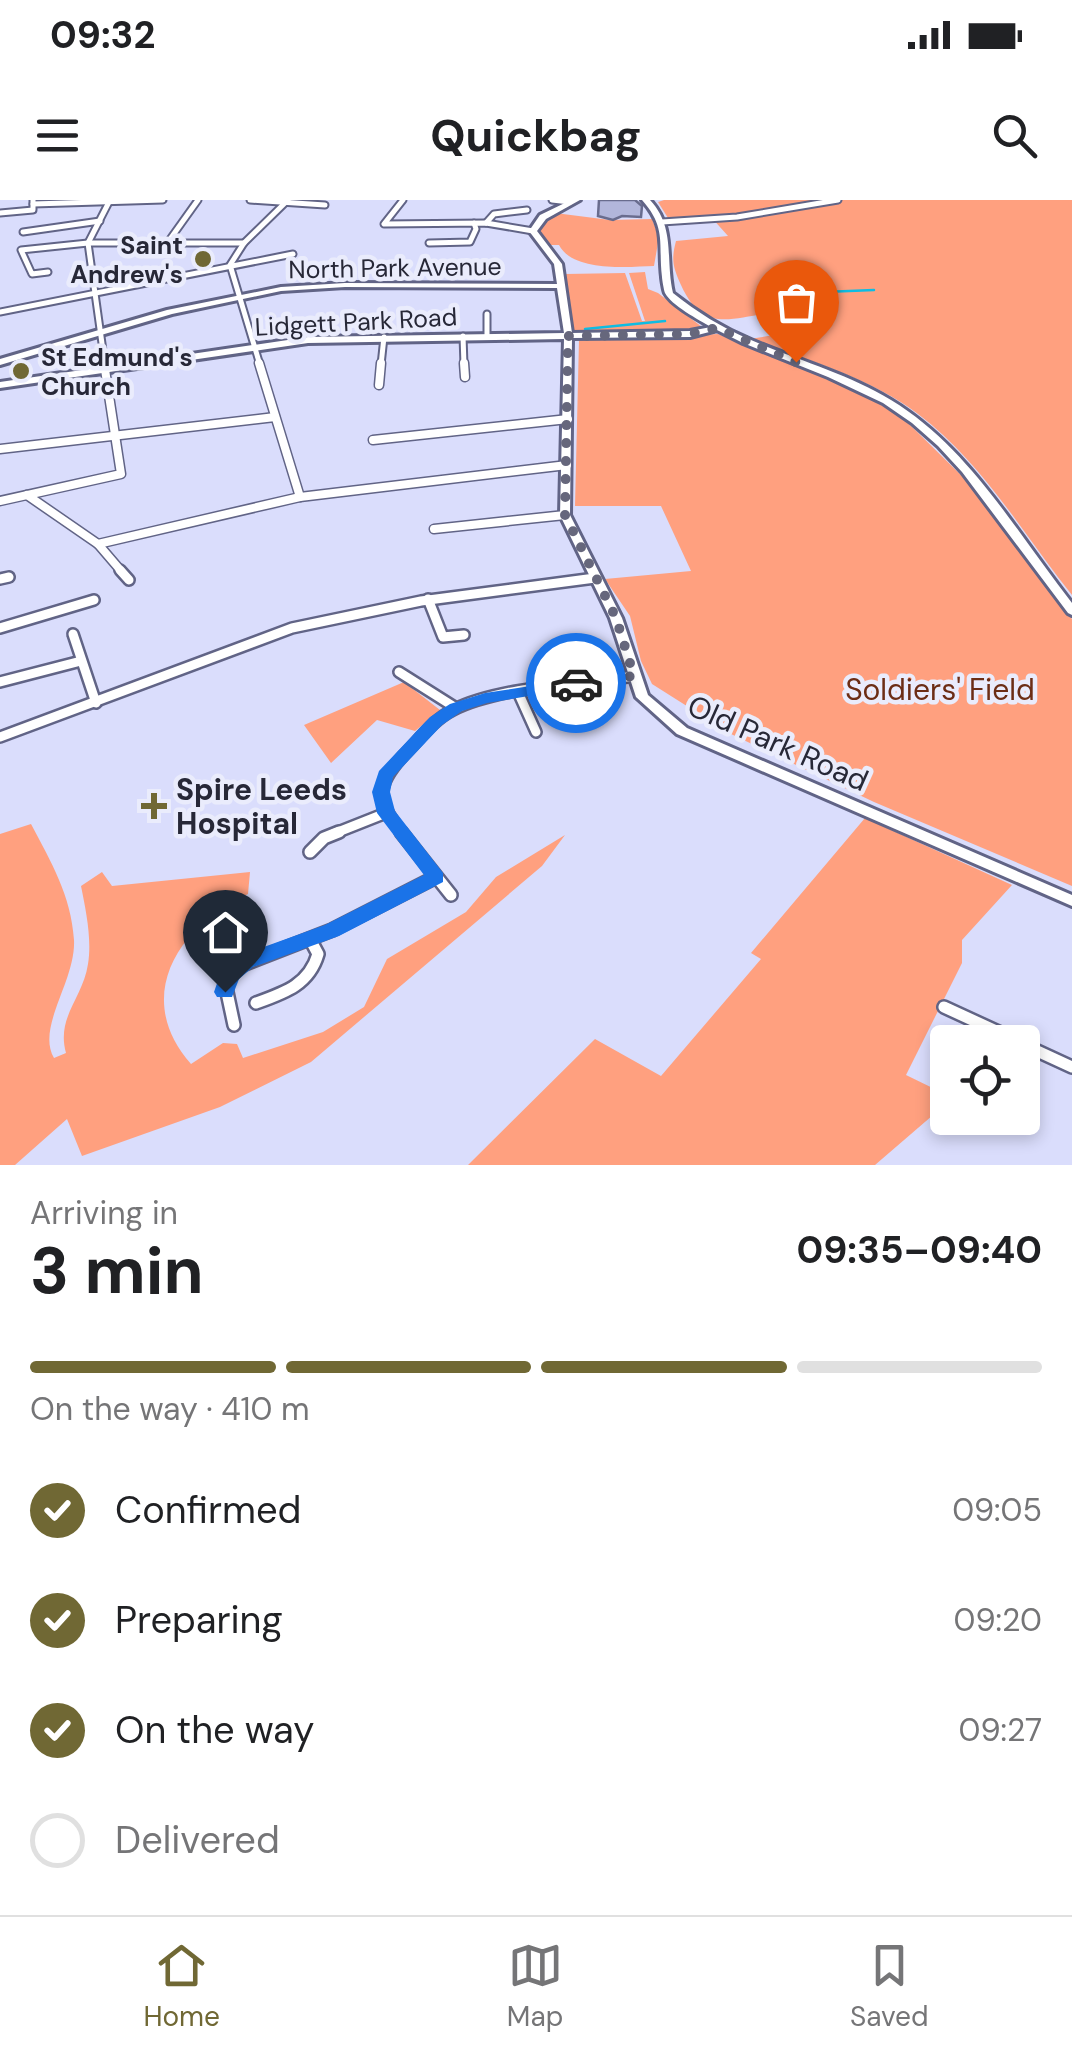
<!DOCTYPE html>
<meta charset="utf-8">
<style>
body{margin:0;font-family:"DM Sans",sans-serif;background:#f2f2f2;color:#202124;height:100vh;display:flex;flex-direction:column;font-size:38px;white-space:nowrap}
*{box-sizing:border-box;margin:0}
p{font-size:32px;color:#757577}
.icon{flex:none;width:55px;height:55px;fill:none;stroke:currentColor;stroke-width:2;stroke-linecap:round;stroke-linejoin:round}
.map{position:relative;height:965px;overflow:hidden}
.panel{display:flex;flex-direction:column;background:#fff;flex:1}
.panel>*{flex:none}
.tools{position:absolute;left:930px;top:825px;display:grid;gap:20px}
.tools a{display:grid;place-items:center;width:110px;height:110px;border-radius:10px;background:#fff;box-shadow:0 5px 15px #0003;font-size:50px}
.pin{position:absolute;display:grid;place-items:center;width:85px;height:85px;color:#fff;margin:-102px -42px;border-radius:50% 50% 50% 0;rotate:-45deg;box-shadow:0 0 10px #0007}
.pin .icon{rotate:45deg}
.courier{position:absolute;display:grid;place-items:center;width:100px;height:100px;margin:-50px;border:8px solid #1a73e8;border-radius:50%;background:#fff;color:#222;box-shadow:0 2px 12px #0007}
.overview em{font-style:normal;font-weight:700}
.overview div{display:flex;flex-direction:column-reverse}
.overview{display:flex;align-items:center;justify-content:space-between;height:170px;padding:0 30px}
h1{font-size:65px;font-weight:700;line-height:75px}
.bar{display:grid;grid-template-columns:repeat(4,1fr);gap:15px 10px;align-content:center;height:120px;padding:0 30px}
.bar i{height:12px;border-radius:8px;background:#e0e0e0}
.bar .on{background:#706834}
.bar p{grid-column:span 4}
ol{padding:0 30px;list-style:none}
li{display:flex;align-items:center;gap:30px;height:110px}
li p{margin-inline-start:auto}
li .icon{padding:10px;border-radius:50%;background:#706834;color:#fff;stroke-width:4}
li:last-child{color:#757577}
li i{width:55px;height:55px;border:5px solid #e0e0e0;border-radius:50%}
.status{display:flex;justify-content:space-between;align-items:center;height:70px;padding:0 50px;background:#fff;direction:ltr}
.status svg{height:28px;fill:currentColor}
header{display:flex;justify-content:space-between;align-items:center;height:130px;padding:0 30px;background:#fff;font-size:45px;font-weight:700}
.menu{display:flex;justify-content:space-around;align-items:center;height:140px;border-top:2px solid #e0e0e0;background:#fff;font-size:28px;color:#757577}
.menu a{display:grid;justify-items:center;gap:5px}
.menu .on{color:#706834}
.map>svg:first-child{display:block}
.green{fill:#ffa07f}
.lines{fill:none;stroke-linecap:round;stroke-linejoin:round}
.stream{stroke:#0fbce2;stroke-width:2.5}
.building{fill:#b2b6db;stroke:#696c8e;stroke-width:2.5}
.street-far3-casing{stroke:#616486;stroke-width:9}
.street-far2-casing{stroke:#616486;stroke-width:11}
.street-far1-casing{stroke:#616486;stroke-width:14}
.street-casing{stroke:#616486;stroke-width:16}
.secondary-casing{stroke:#616486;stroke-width:6}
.street-far3{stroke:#fff;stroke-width:5}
.street-far2{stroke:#fff;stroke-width:8}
.street-far1{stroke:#fff;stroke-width:9}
.street{stroke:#fff;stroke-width:11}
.secondary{fill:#fff;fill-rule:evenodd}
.route{fill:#1a73e8}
.done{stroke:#66677c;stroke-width:10;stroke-dasharray:0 18}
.poi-dot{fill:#706834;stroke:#eaecfc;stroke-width:4}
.labels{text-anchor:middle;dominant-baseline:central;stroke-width:9;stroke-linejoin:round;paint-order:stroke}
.far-poi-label{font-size:25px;font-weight:bold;fill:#272837;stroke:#eaecfc;text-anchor:end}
.far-street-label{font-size:25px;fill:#272837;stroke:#eaecfc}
.park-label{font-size:30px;fill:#6c2d15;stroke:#eaecfc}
.street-label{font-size:30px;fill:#272837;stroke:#eaecfc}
.poi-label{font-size:30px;font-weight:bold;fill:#272837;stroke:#eaecfc;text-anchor:start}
</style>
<div class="status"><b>09:32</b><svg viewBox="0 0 49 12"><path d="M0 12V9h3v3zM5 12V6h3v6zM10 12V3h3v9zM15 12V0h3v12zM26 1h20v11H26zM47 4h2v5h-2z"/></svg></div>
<header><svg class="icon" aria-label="menu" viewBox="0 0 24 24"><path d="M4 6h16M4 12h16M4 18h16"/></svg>Quickbag<svg class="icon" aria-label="search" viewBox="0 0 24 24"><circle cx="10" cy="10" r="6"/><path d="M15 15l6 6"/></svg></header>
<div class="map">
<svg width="1072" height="965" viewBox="0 0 1072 965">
<rect width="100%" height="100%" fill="#daddfc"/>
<g class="green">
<path d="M664,0H1072V395C1023,334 982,262 918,214C870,178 807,160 750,139L816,128C808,123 798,114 789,113C742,109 707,143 681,85C673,67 671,60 676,41L728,36L711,17L668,18L658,2Z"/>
<path d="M555,13L610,20L652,19L659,37L654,66C627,67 573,72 559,45H547L538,27Z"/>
<path d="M645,72L648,89L658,93L702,127L693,131H574L565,74L625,73L642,121H645L629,73Z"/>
<path d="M718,134L833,178L901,216L966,280L1072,419V686L874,602L731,534L652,484L641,461L630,416L605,379L691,371L661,306H575L579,140Z"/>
<path d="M404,482L440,510L415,531L377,520L331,563L304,525Z"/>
<path d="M865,618L1012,685L962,740V763L906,875L947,895V903L875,965H468L595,839L661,876L761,759L751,753Z"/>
<path d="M31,624C51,662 71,695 74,740C76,781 36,827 54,858L66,853C56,817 83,798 88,764C92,739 86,711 81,686L102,672L112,686L250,672L248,694C178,726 132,797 191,864L223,843L237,844L243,858L323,832L364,807L387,759L466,712L496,677L565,635L542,666L311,862L220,907L82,956L67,919L15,965H0V634Z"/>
</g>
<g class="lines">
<g class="stream">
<path d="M757,105L784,101L799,93L874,90"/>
<path d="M760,107L773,104"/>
<path d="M585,129L665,121"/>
</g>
</g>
<path class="building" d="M599,0H635L642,6L641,17L622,16L613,20L598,16Z"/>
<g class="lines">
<defs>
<g id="street-far3">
<path d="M250,0L325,5"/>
<path d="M403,0L384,24L486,23L533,31"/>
<path d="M552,0L570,2"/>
<path d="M33,4L163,0"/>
<path d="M0,13L33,10V0"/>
<path d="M662,22L737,17L838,0"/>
<path d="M486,23L494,14L527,10"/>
<path d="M23,32L100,21"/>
<path d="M168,42L198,0"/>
<path d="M429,43L470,42L476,29L474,23"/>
<path d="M48,72L32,74L21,50L88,43H244"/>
<path d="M0,112L293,54"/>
<path d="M487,114V135"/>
<path d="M463,136L464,165"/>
<path d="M105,165L88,43L110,0"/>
<path d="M260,165L230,65L244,43L288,0"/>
<path d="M381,165L384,137"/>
</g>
<g id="street-far2">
<path d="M259,163L300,297"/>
<path d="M464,163L465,177"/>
<path d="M379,185L381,163"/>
<path d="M373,240L568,219"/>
<path d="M0,249L275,217"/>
<path d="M27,295L98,344L300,297L567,265"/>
<path d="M0,301L121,274L104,163"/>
<path d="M434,329L565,315"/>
<path d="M98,344L122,372"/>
</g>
<g id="street-far1">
<path d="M120,370L129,380"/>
<path d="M0,379L9,377"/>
<path d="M428,399L443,437L464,435"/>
<path d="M0,428L94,400"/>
<path d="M73,434L96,503"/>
<path d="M399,472L456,508"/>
<path d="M0,482L81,461"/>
<path d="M518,492L536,532"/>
<path d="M0,537L292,428L421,401L595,378"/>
<path d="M333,634L386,613"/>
<path d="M403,634C377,602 374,588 403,556C419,540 433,520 453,510C497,487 584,483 634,476"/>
</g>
<g id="street">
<path d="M401,632L451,695"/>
<path d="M310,652L324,638L339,632"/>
<path d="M256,803C284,793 309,785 318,754L310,739"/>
<path d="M944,807L1020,842"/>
<path d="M234,825L225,783L237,767L332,730L436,677"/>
<path d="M1022,844L1072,867"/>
</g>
<path id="secondary" d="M571,0H580L546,19L537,31L562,64L572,133L690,131L711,127C699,120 671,105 665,93C664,91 662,79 662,77C658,44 667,28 642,0H650C676,28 665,59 673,93C697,112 722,128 751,140C797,160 847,173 891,200C970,248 1016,332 1072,403V415L1068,413L962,272L938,246L912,223L883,203L828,177L743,143L717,130L690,137L572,138L570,315L622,418L648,495L687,528L1072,695V706L677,534L636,497L610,418L560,315L564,139L308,143L0,188V182L308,137L564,133L557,88L345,87L281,91L172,114L0,165V159L167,110L281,87L345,83L557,84L554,64L529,31L540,15Z"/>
</defs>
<use href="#street-far3" class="street-far3-casing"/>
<use href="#street-far2" class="street-far2-casing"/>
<use href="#street-far1" class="street-far1-casing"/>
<use href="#street" class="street-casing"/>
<use href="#secondary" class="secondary-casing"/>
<use href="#street-far3" class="street-far3"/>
<use href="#street-far2" class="street-far2"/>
<use href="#street-far1" class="street-far1"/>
<use href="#street" class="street"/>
<use href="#secondary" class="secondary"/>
</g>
<path class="route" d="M576,479L585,483L582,487L487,503L462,511L442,525L393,577L390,592L395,611L443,673V682L339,736L253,767L239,779L232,797H217L214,792L222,769L239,756L325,725L424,675L377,613L372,592L379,571L430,517L450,504L485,493Z"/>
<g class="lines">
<path class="done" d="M576,483L634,476L616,418L565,315L568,136L690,134L717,128L796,162"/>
</g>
<g class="poi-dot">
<circle cx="203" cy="59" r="10"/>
<circle cx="21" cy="171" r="10"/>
<path d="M149 591h10v10h10v10h-10v10h-10v-10h-10v-10h10z"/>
</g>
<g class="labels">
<g class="far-poi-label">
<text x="183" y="45">Saint<tspan x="183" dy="29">Andrew's</tspan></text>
<text x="41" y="157" text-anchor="start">St Edmund's<tspan x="41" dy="29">Church</tspan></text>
</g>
<g class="far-street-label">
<text transform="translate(395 68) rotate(-1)">North Park Avenue</text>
<text transform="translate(356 122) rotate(-3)">Lidgett Park Road</text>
</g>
<g class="park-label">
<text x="940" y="489">Soldiers' Field</text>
</g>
<g class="street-label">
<text transform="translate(778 543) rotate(24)">Old Park Road</text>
</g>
<g class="poi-label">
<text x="176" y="589">Spire Leeds<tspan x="176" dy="34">Hospital</tspan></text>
</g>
</g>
</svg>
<div class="tools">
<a><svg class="icon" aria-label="locate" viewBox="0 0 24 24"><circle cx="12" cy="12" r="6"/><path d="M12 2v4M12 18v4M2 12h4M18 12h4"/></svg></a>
</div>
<div class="pin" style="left:796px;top:162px;background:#ea580c"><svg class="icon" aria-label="bag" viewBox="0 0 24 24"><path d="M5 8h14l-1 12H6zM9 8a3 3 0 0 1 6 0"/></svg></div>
<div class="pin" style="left:225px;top:792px;background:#1f2937"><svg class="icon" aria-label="home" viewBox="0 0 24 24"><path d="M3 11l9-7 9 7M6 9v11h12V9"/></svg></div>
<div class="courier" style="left:576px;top:483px"><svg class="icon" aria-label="car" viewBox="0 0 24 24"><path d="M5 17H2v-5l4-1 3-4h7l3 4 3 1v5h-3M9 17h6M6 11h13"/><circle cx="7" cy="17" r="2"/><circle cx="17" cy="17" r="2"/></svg></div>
</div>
<section class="panel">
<div class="overview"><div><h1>3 min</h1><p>Arriving in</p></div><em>09:35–09:40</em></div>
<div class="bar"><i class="on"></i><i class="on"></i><i class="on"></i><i></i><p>On the way · 410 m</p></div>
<ol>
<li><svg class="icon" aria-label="check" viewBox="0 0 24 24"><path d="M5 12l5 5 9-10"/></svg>Confirmed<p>09:05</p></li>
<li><svg class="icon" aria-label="check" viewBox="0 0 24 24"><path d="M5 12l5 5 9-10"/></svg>Preparing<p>09:20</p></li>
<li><svg class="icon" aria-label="check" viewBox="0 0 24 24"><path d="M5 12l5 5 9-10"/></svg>On the way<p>09:27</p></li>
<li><i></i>Delivered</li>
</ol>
</section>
<nav class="menu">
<a class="on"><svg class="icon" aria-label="home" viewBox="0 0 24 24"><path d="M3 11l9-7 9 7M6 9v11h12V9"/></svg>Home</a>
<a><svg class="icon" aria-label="map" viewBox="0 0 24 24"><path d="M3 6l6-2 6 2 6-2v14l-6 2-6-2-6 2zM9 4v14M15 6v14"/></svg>Map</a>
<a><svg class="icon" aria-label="saved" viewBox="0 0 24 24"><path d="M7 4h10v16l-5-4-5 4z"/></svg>Saved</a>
</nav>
